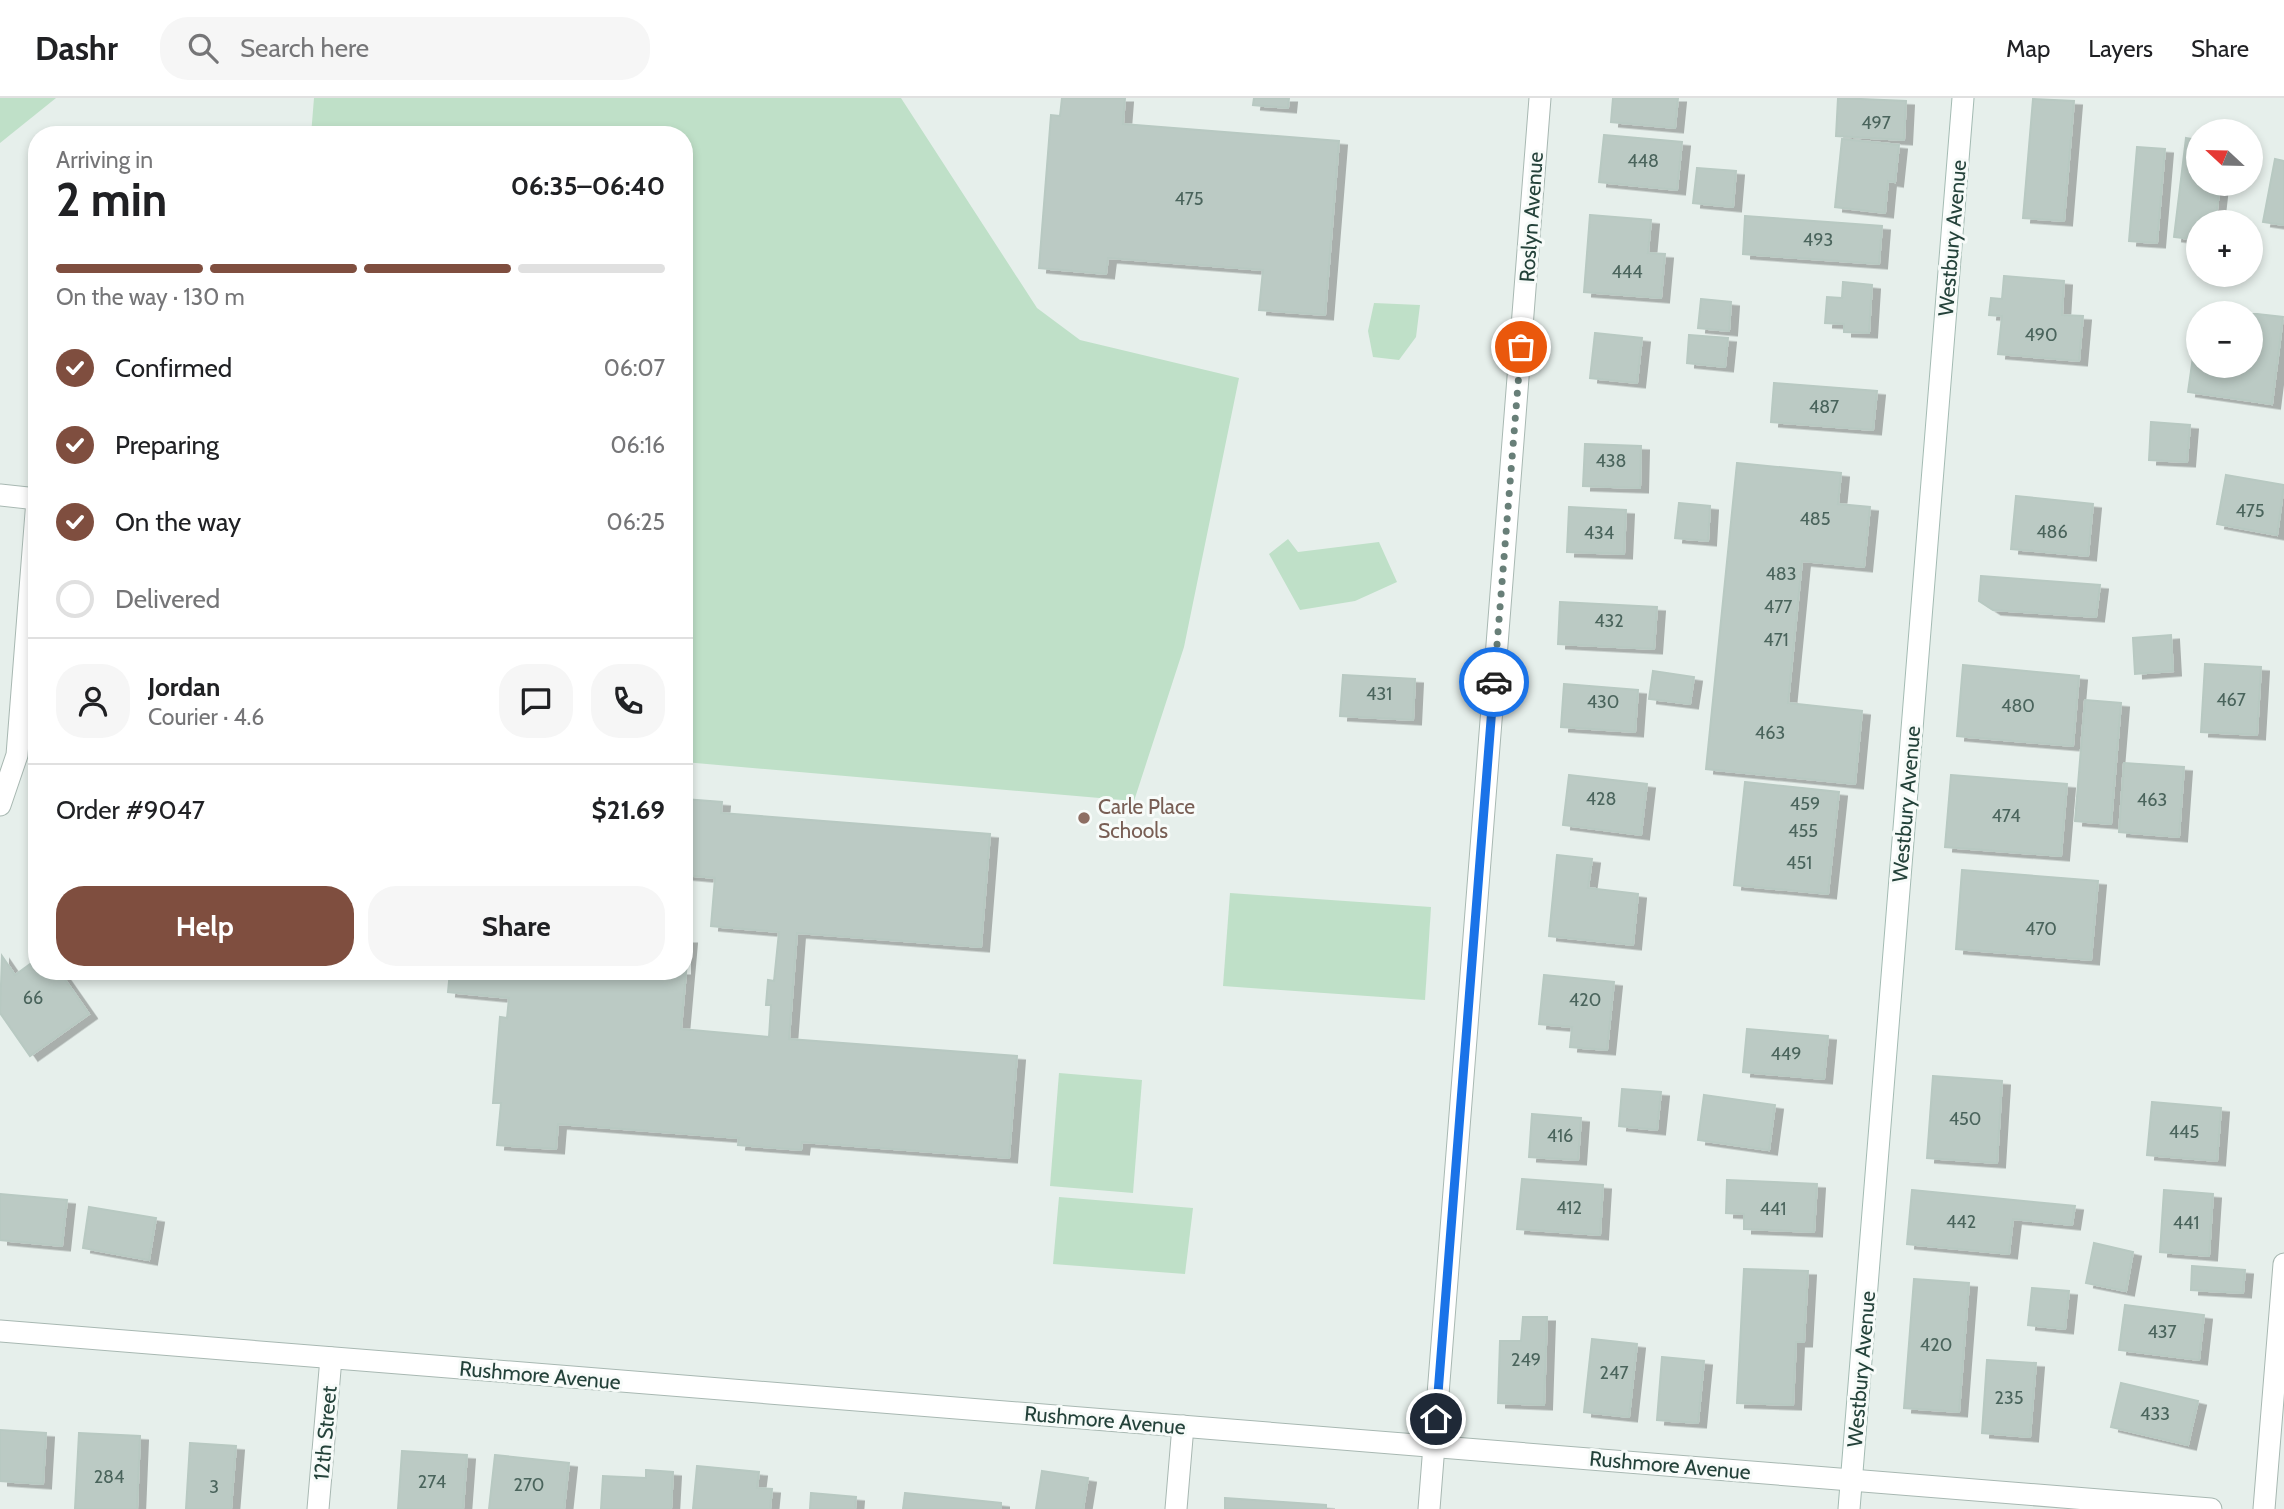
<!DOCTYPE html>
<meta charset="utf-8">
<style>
body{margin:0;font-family:Cabin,sans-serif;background:#f6f6f6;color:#202124;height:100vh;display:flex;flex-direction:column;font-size:26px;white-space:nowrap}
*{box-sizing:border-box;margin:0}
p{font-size:23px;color:#757577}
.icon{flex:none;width:38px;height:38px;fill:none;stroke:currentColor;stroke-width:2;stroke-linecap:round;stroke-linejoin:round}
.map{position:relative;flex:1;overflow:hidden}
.side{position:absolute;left:28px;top:28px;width:665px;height:854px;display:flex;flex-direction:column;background:#fff;border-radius:28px;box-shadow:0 4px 10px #0003}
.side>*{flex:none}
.needle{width:46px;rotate:292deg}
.tools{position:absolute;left:2186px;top:21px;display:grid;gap:14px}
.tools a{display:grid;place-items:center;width:77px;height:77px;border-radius:50%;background:#fff;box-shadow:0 4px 10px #0003;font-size:35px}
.pin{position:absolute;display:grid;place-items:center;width:60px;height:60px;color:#fff;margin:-30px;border:4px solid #fff;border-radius:50%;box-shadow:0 2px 7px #0007}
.courier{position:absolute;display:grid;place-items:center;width:70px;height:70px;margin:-35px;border:5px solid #1a73e8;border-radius:50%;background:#fff;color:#222;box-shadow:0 2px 9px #0007}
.summary em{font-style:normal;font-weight:700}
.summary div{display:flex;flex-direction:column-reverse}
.summary{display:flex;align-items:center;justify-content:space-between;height:119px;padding:0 28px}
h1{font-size:46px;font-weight:700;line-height:52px}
.bar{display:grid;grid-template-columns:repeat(4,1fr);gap:10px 7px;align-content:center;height:84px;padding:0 28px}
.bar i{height:9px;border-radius:5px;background:#e0e0e0}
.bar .current{background:#7f4e3f}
.bar p{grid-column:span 4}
.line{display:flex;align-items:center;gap:18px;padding:0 28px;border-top:2px solid #e0e0e0}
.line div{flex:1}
.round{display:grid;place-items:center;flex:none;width:74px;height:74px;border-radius:28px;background:#f6f6f6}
ol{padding:0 28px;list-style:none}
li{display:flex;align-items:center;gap:21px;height:77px}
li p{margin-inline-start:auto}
li .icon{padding:7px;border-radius:50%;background:#7f4e3f;color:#fff;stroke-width:4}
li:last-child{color:#757577}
li i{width:38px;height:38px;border:4px solid #e0e0e0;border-radius:50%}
.action{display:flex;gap:14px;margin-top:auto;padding:14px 28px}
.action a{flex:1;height:80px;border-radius:28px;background:#7f4e3f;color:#fff;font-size:28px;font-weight:700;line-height:80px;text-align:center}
.action a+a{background:#f6f6f6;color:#202124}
header{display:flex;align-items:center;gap:42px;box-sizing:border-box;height:98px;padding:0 35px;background:#fff;border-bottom:2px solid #e0e0e0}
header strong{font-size:33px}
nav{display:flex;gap:38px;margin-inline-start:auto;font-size:24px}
.search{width:490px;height:63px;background:#f6f6f6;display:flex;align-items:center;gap:18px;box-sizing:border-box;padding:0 24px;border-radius:28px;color:#757577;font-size:26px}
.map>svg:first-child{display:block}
.green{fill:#bfe0c8}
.building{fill:#bbcac4;stroke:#b8c9c2;stroke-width:2;filter:url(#shadow)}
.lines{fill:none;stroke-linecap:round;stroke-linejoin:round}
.minor-casing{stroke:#a8b8b2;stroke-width:23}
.secondary-casing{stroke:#a4bbb3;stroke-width:23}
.minor{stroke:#fff;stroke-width:21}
.secondary{stroke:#fff;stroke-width:21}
.done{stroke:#687f78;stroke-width:7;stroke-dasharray:0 12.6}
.route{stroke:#1a73e8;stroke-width:9}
.education-dot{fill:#8d6e63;stroke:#f7fbf9;stroke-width:2.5}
.labels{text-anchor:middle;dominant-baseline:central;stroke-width:6;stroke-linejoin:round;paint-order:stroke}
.number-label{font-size:18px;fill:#4a645c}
.street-label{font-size:21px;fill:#24423a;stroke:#f7fbf9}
.education-label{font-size:21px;fill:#785e54;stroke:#f7fbf9;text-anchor:start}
</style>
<header>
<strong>Dashr</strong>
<div class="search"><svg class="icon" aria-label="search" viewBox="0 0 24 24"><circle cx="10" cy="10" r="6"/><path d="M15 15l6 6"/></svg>Search here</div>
<nav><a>Map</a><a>Layers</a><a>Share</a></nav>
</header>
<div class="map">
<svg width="2284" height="1411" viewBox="0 0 2284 1411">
<defs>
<filter id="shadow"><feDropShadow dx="8" dy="4.5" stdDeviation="0" flood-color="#0004"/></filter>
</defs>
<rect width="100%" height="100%" fill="#e6efeb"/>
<g class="green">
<path d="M0,0H56L0,45Z"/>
<path d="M314,0H901L1037,210L1080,242L1239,280L1184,549L1134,703L684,664V37H311Z"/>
<path d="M1374,205L1420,207L1416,239L1399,262L1373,259L1368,233Z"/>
<path d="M1288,441L1298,454L1379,444L1397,484L1355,503L1300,512L1269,456Z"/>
<path d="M1230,795L1431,809L1425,902L1223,888Z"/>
<path d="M1059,975L1142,982L1133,1095L1050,1088Z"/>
<path d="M1059,1099L1193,1110L1185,1176L1053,1166Z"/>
</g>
<g class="building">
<path d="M1062,0H1125L1123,26L1339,43L1325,217L1259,212L1263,172L1108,160L1106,176L1039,170L1051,17L1060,18Z"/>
<path d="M1254,0H1289L1288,10L1253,7Z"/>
<path d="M1613,0H1678L1675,30L1611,24Z"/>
<path d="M1838,0L1906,3L1904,42L1836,38Z"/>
<path d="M2033,1L2074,3L2064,123L2023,120Z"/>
<path d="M1604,37L1682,44L1677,92L1599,84Z"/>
<path d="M2186,40L2198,42V86H2220L2216,121L2200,119L2197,142L2174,139Z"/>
<path d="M1842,41L1899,47L1895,84L1888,83L1885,115L1835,109Z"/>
<path d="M2137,49L2165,51L2157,145L2129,143Z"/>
<path d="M2275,61L2284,63V127L2263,124Z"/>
<path d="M1697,70L1736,73L1733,109L1693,105Z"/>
<path d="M1590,117L1651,122L1648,155L1665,156L1661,200L1584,194Z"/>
<path d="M1745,118L1882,128L1879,166L1743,156Z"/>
<path d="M2004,178L2064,183L2062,217L2083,218L2079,263L1998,256L2002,218L1989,217L1991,200L2002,201Z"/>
<path d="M1843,184L1872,187L1869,235L1844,234V226L1825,225L1827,199L1842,200Z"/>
<path d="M1701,201L1731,204L1729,233L1698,230Z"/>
<path d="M2248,215L2283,219L2272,306L2188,294L2195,245L2198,246V268H2250V215Z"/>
<path d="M1595,235L1642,240L1637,285L1590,280Z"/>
<path d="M1689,237L1728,240L1725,269L1687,265Z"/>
<path d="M1774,285L1877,293L1873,332L1771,324Z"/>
<path d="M2151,324L2190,327L2187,364L2149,362Z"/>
<path d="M1585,346L1641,348L1640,390L1583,388Z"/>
<path d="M1737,365L1841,375L1838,406L1870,409L1864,469L1802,463L1788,605L1862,613L1855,686L1706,671Z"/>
<path d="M2226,377L2284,387L2277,437L2217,426Z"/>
<path d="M2016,398L2093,406L2088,458L2011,451Z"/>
<path d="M1679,405L1710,408L1708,443L1675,440Z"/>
<path d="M1569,409L1626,412L1624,456L1567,454Z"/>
<path d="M1981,478L2100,487L2096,519L1993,512L1979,503Z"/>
<path d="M1560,504L1657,509L1654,551L1558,546Z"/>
<path d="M2171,537L2173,573L2135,576L2133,540Z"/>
<path d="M2205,566L2261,569L2257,637L2201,634Z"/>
<path d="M1963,567L2079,578L2073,648L1957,638Z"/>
<path d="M1653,573L1694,579L1690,606L1649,601Z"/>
<path d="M1343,577L1415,581L1413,622L1340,618Z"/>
<path d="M1564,586L1638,592L1635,634L1561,629Z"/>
<path d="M2085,602L2121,605L2111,726L2075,723Z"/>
<path d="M2124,665L2184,669L2179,739L2119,734Z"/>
<path d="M1569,677L1647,686L1641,737L1563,727Z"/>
<path d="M1951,677L2067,686L2061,758L1945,749Z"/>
<path d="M1745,684L1839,694L1828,796L1734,787Z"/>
<path d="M684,701L722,704L721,715L990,736L981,849L797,835L789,941L1017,958L1009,1060L802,1044L801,1052L738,1047L739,1040L558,1026L556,1051L497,1047L501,1005H493L500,919L507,920L509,900L448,894L450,873H684V841H689L681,931L769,939L771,907H766L768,882L774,883L779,834L711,828L715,780L684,777Z"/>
<path d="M1557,757L1592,761L1588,790L1638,796L1633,847L1549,838Z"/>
<path d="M1962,772L2098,783L2091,862L1956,851Z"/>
<path d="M2,858L15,877L37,861V873H59L89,916L30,958L0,915Z"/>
<path d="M1544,877L1614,884L1607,952L1570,949L1572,929L1539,926Z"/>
<path d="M1747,931L1828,938L1824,981L1743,974Z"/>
<path d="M1933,978L2002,983L1997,1065L1927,1060Z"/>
<path d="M1622,991L1661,994L1657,1032L1619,1028Z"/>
<path d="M1704,997L1775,1007L1769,1052L1698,1042Z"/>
<path d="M2152,1004L2221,1010L2217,1063L2147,1057Z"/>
<path d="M1532,1016L1581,1020L1578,1062L1529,1059Z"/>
<path d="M1522,1081L1603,1087L1600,1137L1517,1131Z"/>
<path d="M1727,1082L1817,1086L1814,1134L1744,1131V1116L1726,1115Z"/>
<path d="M1912,1092L2075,1108L2072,1127L2013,1121L2009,1156L1907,1146Z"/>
<path d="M2164,1092L2213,1096L2209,1158L2160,1154Z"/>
<path d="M0,1096L67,1102L62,1148L0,1142Z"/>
<path d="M89,1109L156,1120L149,1162L83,1150Z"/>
<path d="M2094,1145L2133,1154L2126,1193L2086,1185Z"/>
<path d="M2192,1168L2245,1172L2243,1195L2191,1192Z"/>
<path d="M1744,1171L1808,1173L1804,1244H1796L1793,1307L1737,1305Z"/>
<path d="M1914,1181L1969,1185L1959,1314L1904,1310Z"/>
<path d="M2032,1190L2069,1193L2065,1231L2028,1227Z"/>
<path d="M2125,1207L2204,1217L2199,1262L2119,1252Z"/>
<path d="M1523,1219H1547L1544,1307L1498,1305L1500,1243H1521Z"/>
<path d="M1592,1241L1637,1246L1629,1319L1584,1314Z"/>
<path d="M1662,1259L1704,1263L1698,1325L1657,1322Z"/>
<path d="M1987,1262L2036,1265L2030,1339L1982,1335Z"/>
<path d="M2121,1285L2198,1303L2188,1347L2111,1329Z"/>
<path d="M0,1332L46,1335L43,1386L0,1383Z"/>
<path d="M79,1335L140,1338L137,1411H75Z"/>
<path d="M190,1345L236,1348L231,1411H186Z"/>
<path d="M402,1353L467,1357L463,1411H398Z"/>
<path d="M495,1357L569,1365L564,1411H489Z"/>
<path d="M697,1368L759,1374L757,1390L772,1391L770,1411H693Z"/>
<path d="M646,1372L673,1374L671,1411H601L603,1378L646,1380Z"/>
<path d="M1042,1373L1088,1380L1083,1411H1036Z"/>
<path d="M811,1395L856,1399L855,1411H810Z"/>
<path d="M905,1395L1001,1405V1411H903Z"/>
<path d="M1225,1400L1326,1407V1411H1225Z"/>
</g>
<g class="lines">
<defs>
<g id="minor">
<path d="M0,397L37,401"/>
<path d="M0,707L17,657L37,402"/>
<path d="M0,1233L2211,1411"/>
<path d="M318,1411L331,1260"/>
<path d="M1176,1411L1183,1328"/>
<path d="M1429,1411L1540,0"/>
<path d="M2264,1411L2284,1166"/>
</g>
<path id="secondary" d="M1849,1411L1963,0"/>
</defs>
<use href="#minor" class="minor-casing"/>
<use href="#secondary" class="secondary-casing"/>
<use href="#minor" class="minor"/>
<use href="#secondary" class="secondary"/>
</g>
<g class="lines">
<path class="done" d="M1494,584L1521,249"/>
<path class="route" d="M1436,1321L1494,584"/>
</g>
<circle class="education-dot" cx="1084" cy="720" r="7"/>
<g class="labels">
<g class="number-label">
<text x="1876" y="25">497</text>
<text x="1643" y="63">448</text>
<text x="1189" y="101">475</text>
<text x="1818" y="142">493</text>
<text x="1627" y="174">444</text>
<text x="2041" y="237">490</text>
<text x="1824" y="309">487</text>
<text x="1611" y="363">438</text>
<text x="2250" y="413">475</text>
<text x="1815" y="421">485</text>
<text x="2052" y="434">486</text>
<text x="1599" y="435">434</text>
<text x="1781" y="476">483</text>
<text x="1778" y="509">477</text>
<text x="1609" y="523">432</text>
<text x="1776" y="542">471</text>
<text x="1379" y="596">431</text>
<text x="2231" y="602">467</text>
<text x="1603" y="604">430</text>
<text x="2018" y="608">480</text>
<text x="1770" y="635">463</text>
<text x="1601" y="701">428</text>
<text x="2152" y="702">463</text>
<text x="1805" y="706">459</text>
<text x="2006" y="718">474</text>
<text x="1803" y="733">455</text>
<text x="1799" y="765">451</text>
<text x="2041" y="831">470</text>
<text x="33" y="900">66</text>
<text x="1585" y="902">420</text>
<text x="1786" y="956">449</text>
<text x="1965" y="1021">450</text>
<text x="2184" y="1034">445</text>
<text x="1560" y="1038">416</text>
<text x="1569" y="1110">412</text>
<text x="1773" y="1111">441</text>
<text x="1961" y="1124">442</text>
<text x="2186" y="1125">441</text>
<text x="2162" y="1234">437</text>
<text x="1936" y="1247">420</text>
<text x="1526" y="1262">249</text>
<text x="1614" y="1275">247</text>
<text x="2009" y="1300">235</text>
<text x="2155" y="1316">433</text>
<text x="109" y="1379">284</text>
<text x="432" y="1384">274</text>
<text x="529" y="1387">270</text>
<text x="214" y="1389">3</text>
</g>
<g class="street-label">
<text transform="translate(1531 119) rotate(-86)">Roslyn Avenue</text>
<text transform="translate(1952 140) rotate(-85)">Westbury Avenue</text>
<text transform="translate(1906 706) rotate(-85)">Westbury Avenue</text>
<text transform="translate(1861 1271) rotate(-85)">Westbury Avenue</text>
<text transform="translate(540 1277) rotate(5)">Rushmore Avenue</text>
<text transform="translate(1105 1322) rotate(5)">Rushmore Avenue</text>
<text transform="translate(325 1335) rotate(-85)">12th Street</text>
<text transform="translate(1670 1367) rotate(5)">Rushmore Avenue</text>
</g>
<g class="education-label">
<text x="1098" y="708">Carle Place<tspan x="1098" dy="24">Schools</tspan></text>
</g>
</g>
</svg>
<div class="tools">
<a><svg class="needle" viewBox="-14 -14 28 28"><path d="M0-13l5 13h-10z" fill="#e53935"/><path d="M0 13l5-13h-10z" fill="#757577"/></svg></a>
<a>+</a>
<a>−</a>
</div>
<div class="pin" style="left:1521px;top:249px;background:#ea580c"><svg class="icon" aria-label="bag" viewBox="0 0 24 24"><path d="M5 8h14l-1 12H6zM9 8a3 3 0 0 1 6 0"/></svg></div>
<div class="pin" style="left:1436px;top:1321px;background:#1f2937"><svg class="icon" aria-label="home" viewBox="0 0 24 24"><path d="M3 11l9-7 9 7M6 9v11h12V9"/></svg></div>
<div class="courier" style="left:1494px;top:584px"><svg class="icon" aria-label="car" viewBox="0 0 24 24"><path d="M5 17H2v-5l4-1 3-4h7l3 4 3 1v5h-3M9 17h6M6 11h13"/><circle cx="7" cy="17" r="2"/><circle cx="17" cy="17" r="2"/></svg></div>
<section class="side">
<div class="summary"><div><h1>2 min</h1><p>Arriving in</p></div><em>06:35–06:40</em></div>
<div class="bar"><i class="current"></i><i class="current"></i><i class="current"></i><i></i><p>On the way · 130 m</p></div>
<ol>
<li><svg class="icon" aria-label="check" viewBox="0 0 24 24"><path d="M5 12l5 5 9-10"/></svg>Confirmed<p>06:07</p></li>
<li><svg class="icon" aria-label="check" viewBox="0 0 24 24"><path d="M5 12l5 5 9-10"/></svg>Preparing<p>06:16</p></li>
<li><svg class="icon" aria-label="check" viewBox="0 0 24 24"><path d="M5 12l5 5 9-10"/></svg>On the way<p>06:25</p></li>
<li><i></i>Delivered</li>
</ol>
<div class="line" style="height:126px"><a class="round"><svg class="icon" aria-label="person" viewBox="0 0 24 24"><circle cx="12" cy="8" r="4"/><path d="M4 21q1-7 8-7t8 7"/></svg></a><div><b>Jordan</b><p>Courier · 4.6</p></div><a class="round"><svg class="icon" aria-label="chat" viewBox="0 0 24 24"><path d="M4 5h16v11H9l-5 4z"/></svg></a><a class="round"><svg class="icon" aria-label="phone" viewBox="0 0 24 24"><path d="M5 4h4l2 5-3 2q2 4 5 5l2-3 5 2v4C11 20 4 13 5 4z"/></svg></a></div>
<div class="line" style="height:91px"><div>Order #9047</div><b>$21.69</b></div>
<div class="action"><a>Help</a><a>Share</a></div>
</section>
</div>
